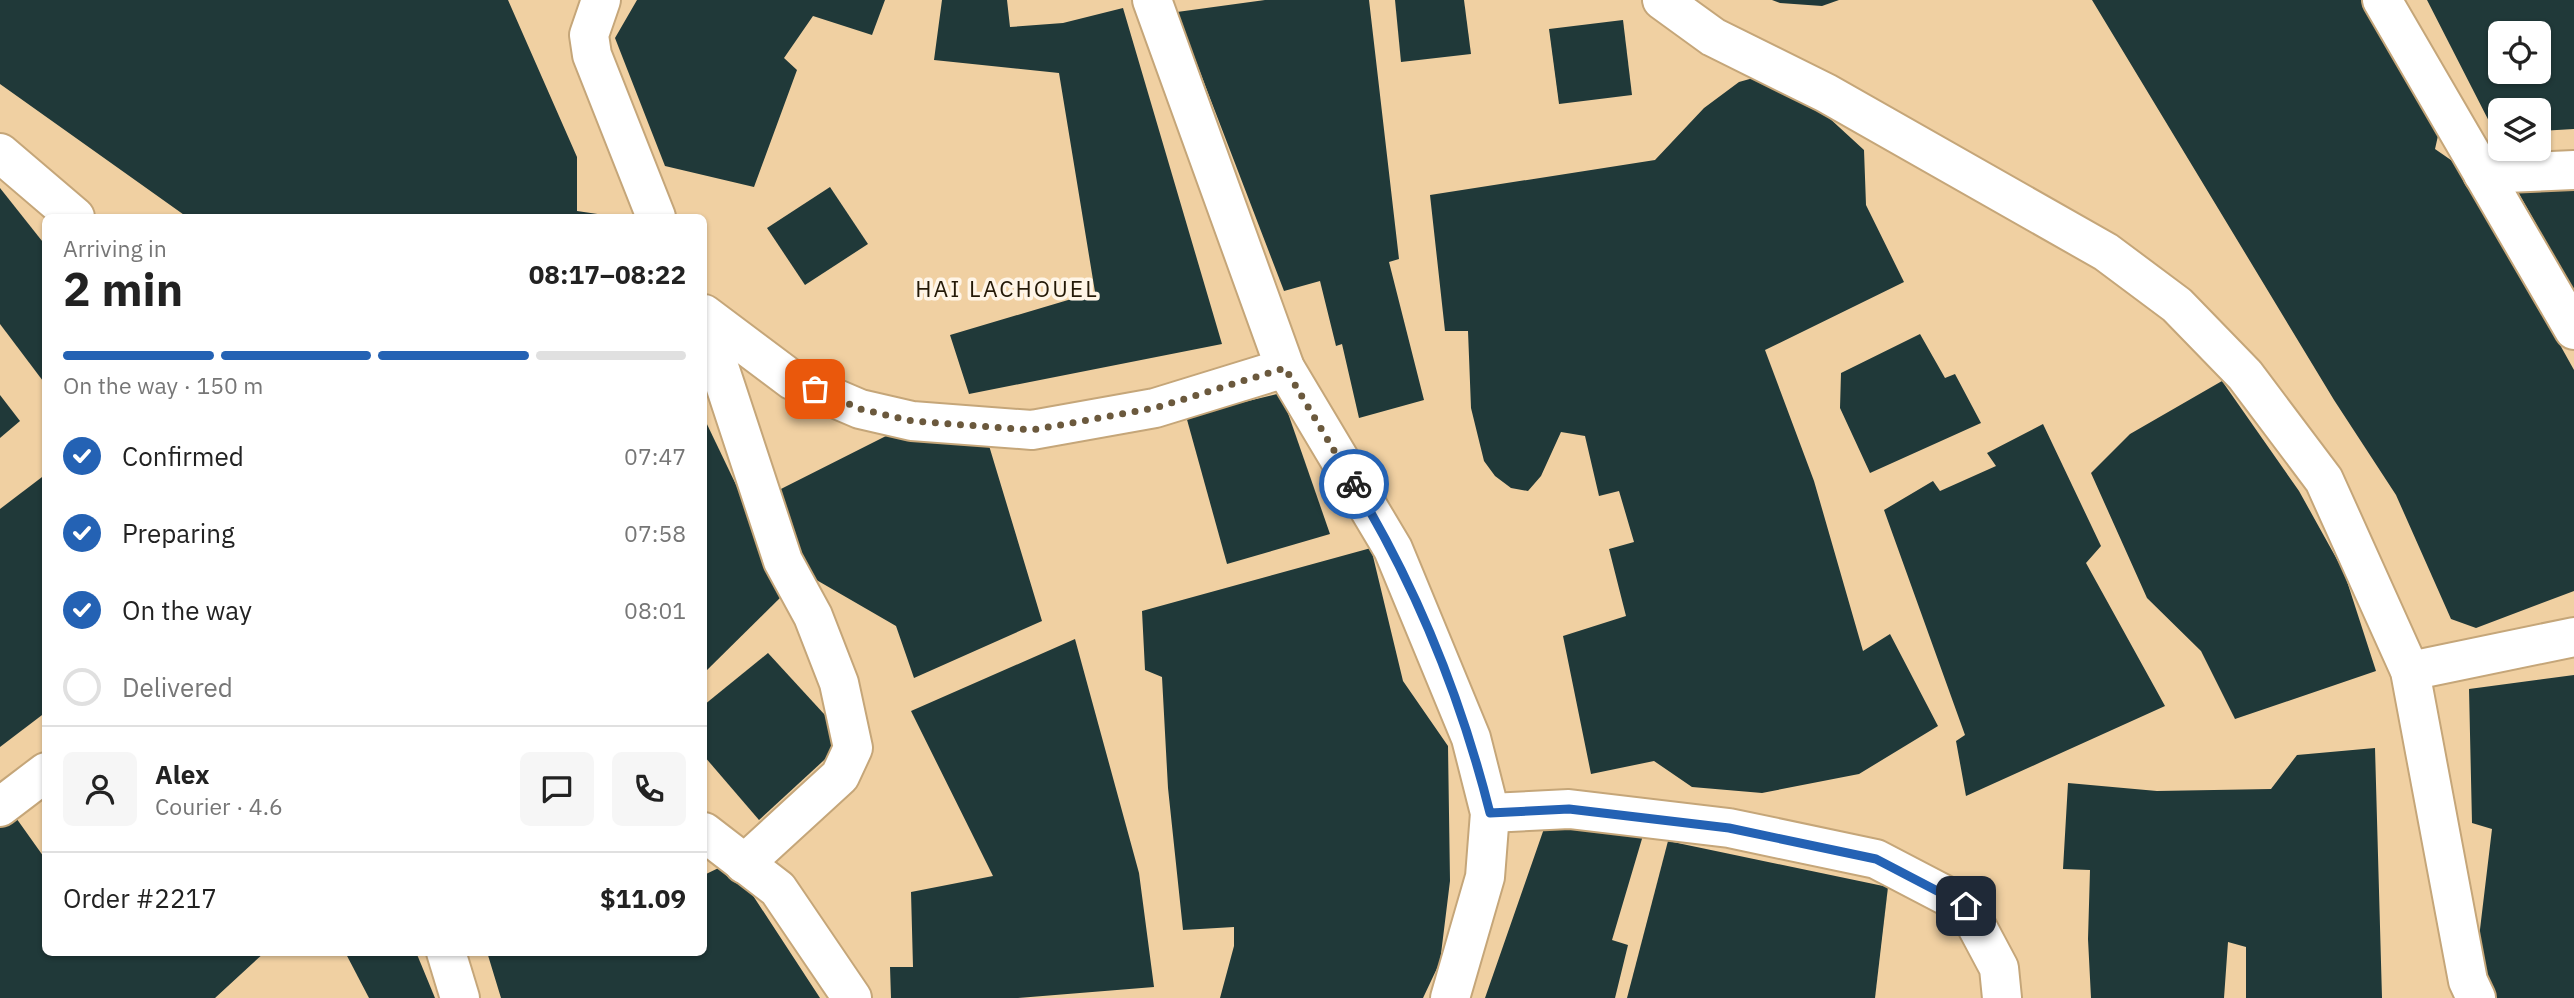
<!DOCTYPE html>
<meta charset="utf-8">
<style>
body{margin:0;font-family:"IBM Plex Sans",sans-serif;background:#f6f6f6;color:#222;height:100vh;display:flex;flex-direction:column;font-size:26px;white-space:nowrap}
*{box-sizing:border-box;margin:0}
p{font-size:23px;color:#767676}
.icon{flex:none;width:38px;height:38px;fill:none;stroke:currentColor;stroke-width:2;stroke-linecap:round;stroke-linejoin:round}
.map{position:relative;flex:1;overflow:hidden}
.side{position:absolute;left:42px;top:214px;width:665px;height:742px;display:flex;flex-direction:column;background:#fff;border-radius:10px;box-shadow:0 2px 5px #0004}
.side>*{flex:none}
.tools{position:absolute;left:2488px;top:21px;display:grid;gap:14px}
.tools a{display:grid;place-items:center;width:63px;height:63px;border-radius:10px;background:#fff;box-shadow:0 2px 5px #0004;font-size:35px}
.pin{position:absolute;display:grid;place-items:center;width:60px;height:60px;color:#fff;margin:-30px;border-radius:14px;box-shadow:0 4px 10px #0006}
.courier{position:absolute;display:grid;place-items:center;width:70px;height:70px;margin:-35px;border:5px solid #2462b4;border-radius:50%;background:#fff;color:#222;box-shadow:0 2px 9px #0007}
.headline em{font-style:normal;font-weight:800}
.headline div{display:flex;flex-direction:column-reverse}
.headline{display:flex;align-items:center;justify-content:space-between;height:119px;padding:0 21px}
h1{font-size:46px;font-weight:800;line-height:52px}
.bar{display:grid;grid-template-columns:repeat(4,1fr);gap:10px 7px;align-content:center;height:84px;padding:0 21px}
.bar i{height:9px;border-radius:5px;background:#e0e0e0}
.bar .active{background:#2462b4}
.bar p{grid-column:span 4}
.line{display:flex;align-items:center;gap:18px;padding:0 21px;border-top:2px solid #e0e0e0}
.line div{flex:1}
.round{display:grid;place-items:center;flex:none;width:74px;height:74px;border-radius:10px;background:#f6f6f6}
ol{padding:0 21px;list-style:none}
li{display:flex;align-items:center;gap:21px;height:77px}
li p{margin-inline-start:auto}
li .icon{padding:7px;border-radius:50%;background:#2462b4;color:#fff;stroke-width:4}
li:last-child{color:#767676}
li i{width:38px;height:38px;border:4px solid #e0e0e0;border-radius:50%}
.map>svg:first-child{display:block}
.building{fill:#203939;fill-rule:evenodd}
.lines{fill:none;stroke-linecap:round;stroke-linejoin:round}
.minor-casing{stroke:#c5a679;stroke-width:42}
.minor{stroke:#fff;stroke-width:38}
.done{stroke:#6b593d;stroke-width:7;stroke-dasharray:0 12.6}
.route{stroke:#2462b4;stroke-width:9}
.labels{text-anchor:middle;dominant-baseline:central;stroke-width:7;stroke-linejoin:round;paint-order:stroke}
.neighbourhood-label{font-size:23px;letter-spacing:2px;fill:#241907;stroke:#fff5e7}
</style>
<div class="map">
<svg width="2574" height="998" viewBox="0 0 2574 998">
<rect width="100%" height="100%" fill="#f0d0a2"/>
<g class="building">
<path d="M0,0H508L577,157V211L618,217H187L0,84Z"/>
<path d="M637,0H885L872,35L813,16L784,58L797,70L754,187L665,166L615,38Z"/>
<path d="M942,0H1007L1010,27L1063,23L1123,8L1222,344L969,394L950,335L1095,292L1059,73L934,60Z"/>
<path d="M1265,0H1369L1399,259L1389,262L1424,400L1359,418L1342,344L1336,346L1320,281L1284,291L1177,12Z"/>
<path d="M1395,0H1464L1471,54L1401,62Z"/>
<path d="M1772,0H1839L1822,6L1780,3Z"/>
<path d="M2092,0H2364L2440,127L2435,149L2461,167L2574,370V591L2476,628L2451,619L2396,495L2334,400Z"/>
<path d="M2427,0H2574V129L2539,131V110H2501V133H2495ZM2501,33H2539V72H2501Z"/>
<path d="M1623,20L1632,95L1559,104L1549,29Z"/>
<path d="M1778,71L1864,150L1866,205L1904,282L1765,350L1814,481L1863,651L1890,634L1938,726L1859,774L1762,793L1692,787L1654,761L1591,774L1563,636L1626,616L1609,549L1634,542L1619,491L1599,496L1585,436L1561,432L1541,476L1528,491L1511,488L1495,476L1484,461L1471,408L1468,331H1445L1430,195L1655,160L1704,108L1739,82Z"/>
<path d="M2574,181V292L2513,183Z"/>
<path d="M830,187L868,244L805,285L767,228Z"/>
<path d="M0,188L46,246V385L0,324Z"/>
<path d="M1920,334L1945,378L1955,374L1981,423L1870,473L1840,408L1841,373Z"/>
<path d="M2222,381L2299,491L2344,572L2376,671L2235,719L2201,651L2147,598L2091,473L2130,434Z"/>
<path d="M1281,393L1330,534L1227,564L1186,416Z"/>
<path d="M0,395L20,421L0,438Z"/>
<path d="M704,418L787,591L704,673Z"/>
<path d="M2043,424L2101,546L2086,563L2165,706L1966,796L1956,741L1965,735L1884,510L1933,481L1940,491L1996,466L1987,453Z"/>
<path d="M984,429L1042,621L914,678L896,626L813,578L767,496L886,436Z"/>
<path d="M46,474V712L0,747V509Z"/>
<path d="M1371,548L1403,681L1448,746L1450,881L1440,962L1423,998H1220L1234,946V927L1183,930L1168,788L1162,677L1145,670L1142,611Z"/>
<path d="M1075,639L1139,873L1154,987L1018,998H891L890,967H913L911,892L993,876L911,711Z"/>
<path d="M768,653L847,739L759,820L704,756V705Z"/>
<path d="M2574,675V998H2492L2478,946L2492,829L2472,823L2469,689Z"/>
<path d="M2375,748L2382,998H2246V947L2228,942L2224,998H2091L2088,939L2090,870L2063,869L2068,783L2157,791L2271,789L2297,755Z"/>
<path d="M14,815L46,860V952H265L215,998H0V826Z"/>
<path d="M1547,820L1644,832L1612,940L1628,945L1615,998H1485Z"/>
<path d="M1668,841L1888,887L1875,998H1627Z"/>
<path d="M731,862L820,998H501L487,952H704V875Z"/>
<path d="M345,952H416L435,998H369Z"/>
</g>
<g class="lines">
<defs>
<g id="minor">
<path d="M601,0L589,35L592,55L656,217"/>
<path d="M1152,0L1285,368L1393,549L1471,738L1490,813L1485,877L1450,998"/>
<path d="M1662,0L1713,37L1826,93L2106,252L2177,305L2245,375L2324,480L2410,671L2468,981L2476,998"/>
<path d="M2382,0L2574,330"/>
<path d="M0,153L75,217"/>
<path d="M2483,174L2574,170"/>
<path d="M704,314L792,380L860,409L912,421L1032,430L1155,408L1285,368"/>
<path d="M704,321L783,561L813,616L839,683L853,748L840,776L744,864"/>
<path d="M2410,671L2574,637"/>
<path d="M0,807L46,772"/>
<path d="M1490,813L1569,809L1729,828L1876,859L1966,906L1999,968L2002,998"/>
<path d="M704,832L778,889L852,998"/>
<path d="M446,952L460,998"/>
</g>
</defs>
<use href="#minor" class="minor-casing"/>
<use href="#minor" class="minor"/>
</g>
<g class="lines">
<path class="done" d="M815,389L860,409L912,421L1032,430L1155,408L1285,368L1354,484"/>
<path class="route" d="M1354,484C1416,586 1461,698 1490,813L1569,809L1729,828L1876,859L1966,906"/>
</g>
<g class="labels">
<g class="neighbourhood-label">
<text x="1007" y="288">HAI LACHOUEL</text>
</g>
</g>
</svg>
<div class="tools">
<a><svg class="icon" aria-label="locate" viewBox="0 0 24 24"><circle cx="12" cy="12" r="6"/><path d="M12 2v4M12 18v4M2 12h4M18 12h4"/></svg></a>
<a><svg class="icon" aria-label="layers" viewBox="0 0 24 24"><path d="M12 4l9 5-9 5-9-5zM3 14l9 5 9-5"/></svg></a>
</div>
<div class="pin" style="left:815px;top:389px;background:#ea580c"><svg class="icon" aria-label="bag" viewBox="0 0 24 24"><path d="M5 8h14l-1 12H6zM9 8a3 3 0 0 1 6 0"/></svg></div>
<div class="pin" style="left:1966px;top:906px;background:#1f2937"><svg class="icon" aria-label="home" viewBox="0 0 24 24"><path d="M3 11l9-7 9 7M6 9v11h12V9"/></svg></div>
<div class="courier" style="left:1354px;top:484px"><svg class="icon" aria-label="bike" viewBox="0 0 24 24"><circle cx="6" cy="16" r="4"/><circle cx="18" cy="16" r="4"/><path d="M6 16l4-8h5l3 8M10 8l3 8H6M13 5h3"/></svg></div>
<section class="side">
<div class="headline"><div><h1>2 min</h1><p>Arriving in</p></div><em>08:17–08:22</em></div>
<div class="bar"><i class="active"></i><i class="active"></i><i class="active"></i><i></i><p>On the way · 150 m</p></div>
<ol>
<li><svg class="icon" aria-label="check" viewBox="0 0 24 24"><path d="M5 12l5 5 9-10"/></svg>Confirmed<p>07:47</p></li>
<li><svg class="icon" aria-label="check" viewBox="0 0 24 24"><path d="M5 12l5 5 9-10"/></svg>Preparing<p>07:58</p></li>
<li><svg class="icon" aria-label="check" viewBox="0 0 24 24"><path d="M5 12l5 5 9-10"/></svg>On the way<p>08:01</p></li>
<li><i></i>Delivered</li>
</ol>
<div class="line" style="height:126px"><a class="round"><svg class="icon" aria-label="person" viewBox="0 0 24 24"><circle cx="12" cy="8" r="4"/><path d="M4 21q1-7 8-7t8 7"/></svg></a><div><b>Alex</b><p>Courier · 4.6</p></div><a class="round"><svg class="icon" aria-label="chat" viewBox="0 0 24 24"><path d="M4 5h16v11H9l-5 4z"/></svg></a><a class="round"><svg class="icon" aria-label="phone" viewBox="0 0 24 24"><path d="M5 4h4l2 5-3 2q2 4 5 5l2-3 5 2v4C11 20 4 13 5 4z"/></svg></a></div>
<div class="line" style="height:91px"><div>Order #2217</div><b>$11.09</b></div>
</section>
</div>
